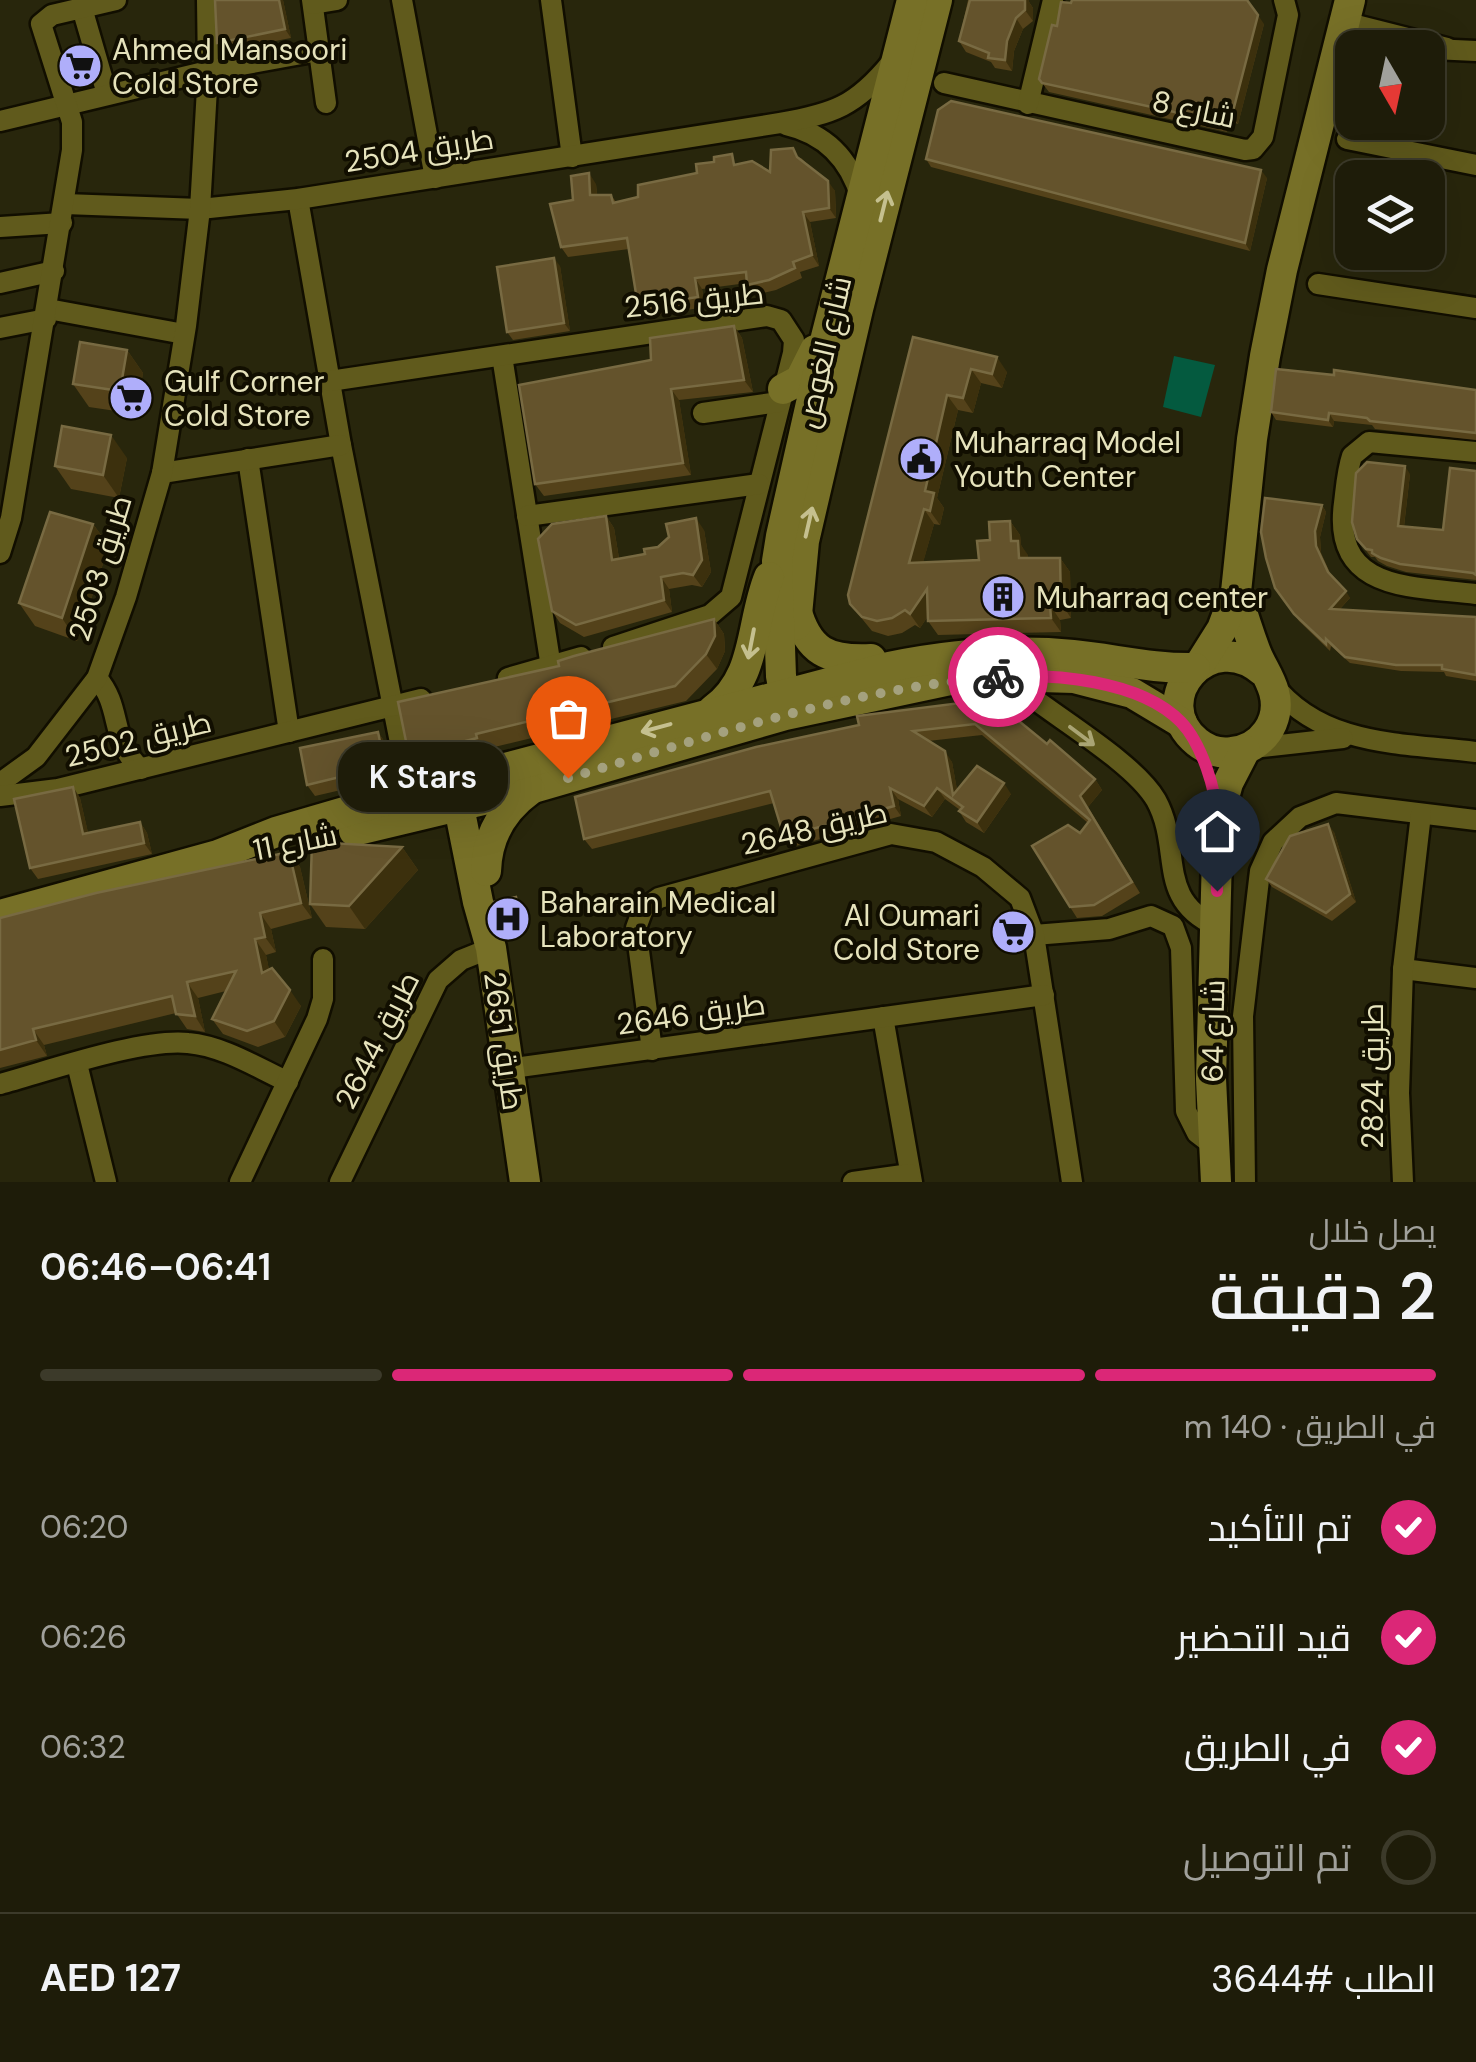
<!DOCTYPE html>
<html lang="ar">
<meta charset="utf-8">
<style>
body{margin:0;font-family:"DM Sans",Cairo,sans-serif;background:#2b2917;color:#f1f3f6;direction:rtl;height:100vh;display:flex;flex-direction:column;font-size:38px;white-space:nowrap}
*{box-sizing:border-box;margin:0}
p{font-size:32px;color:#a1a19c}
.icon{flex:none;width:55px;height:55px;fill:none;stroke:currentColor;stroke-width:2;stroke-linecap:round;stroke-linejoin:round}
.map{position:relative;height:1182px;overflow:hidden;direction:ltr}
.side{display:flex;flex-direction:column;background:#1e1c09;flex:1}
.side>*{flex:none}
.needle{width:65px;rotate:171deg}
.buttons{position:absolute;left:1335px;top:30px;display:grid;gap:20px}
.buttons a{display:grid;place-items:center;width:110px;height:110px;border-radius:20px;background:#1e1c09;box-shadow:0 10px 40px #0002,0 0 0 2px #3c3a2a;font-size:50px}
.pin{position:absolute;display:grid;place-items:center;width:85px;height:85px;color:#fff;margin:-102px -42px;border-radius:50% 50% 50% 0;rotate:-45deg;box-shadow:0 0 10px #0007}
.pin .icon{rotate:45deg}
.courier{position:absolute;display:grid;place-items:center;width:100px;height:100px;margin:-50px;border:8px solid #db2777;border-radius:50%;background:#fff;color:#222;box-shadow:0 2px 12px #0007}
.bubble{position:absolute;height:70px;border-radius:30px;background:#1e1c09;box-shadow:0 10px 40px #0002,0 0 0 2px #3c3a2a;font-size:32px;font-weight:600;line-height:70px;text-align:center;direction:rtl}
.overview em{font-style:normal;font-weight:600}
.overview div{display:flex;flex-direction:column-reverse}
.overview{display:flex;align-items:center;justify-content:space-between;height:170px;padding:0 40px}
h1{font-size:65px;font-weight:600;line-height:75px}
.bar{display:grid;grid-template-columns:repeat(4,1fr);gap:15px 10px;align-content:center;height:120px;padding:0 40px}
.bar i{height:12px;border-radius:8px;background:#3c3a2a}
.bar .active{background:#db2777}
.bar p{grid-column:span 4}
.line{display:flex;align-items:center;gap:25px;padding:0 40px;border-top:2px solid #3c3a2a}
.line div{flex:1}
ol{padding:0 40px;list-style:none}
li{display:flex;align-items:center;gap:30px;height:110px}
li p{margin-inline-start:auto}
li .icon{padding:10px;border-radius:50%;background:#db2777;color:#fff;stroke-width:4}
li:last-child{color:#a1a19c}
li i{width:55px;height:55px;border:5px solid #3c3a2a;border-radius:50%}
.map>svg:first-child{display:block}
.green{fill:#045a3f}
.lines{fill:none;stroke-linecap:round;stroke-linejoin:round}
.street-casing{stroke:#110e00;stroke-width:25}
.secondary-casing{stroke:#110e00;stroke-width:35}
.street{stroke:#605a1c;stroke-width:20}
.secondary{stroke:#777027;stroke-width:30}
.wall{fill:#54421a}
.shaded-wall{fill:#3c300d}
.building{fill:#64532c;stroke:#786a42;stroke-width:2.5}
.oneway{stroke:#c5c08f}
.oneway2{stroke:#aaa574}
.done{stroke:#a4a17e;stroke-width:10;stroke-dasharray:0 18}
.route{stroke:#db2777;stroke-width:12}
.labels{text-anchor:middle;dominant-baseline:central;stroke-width:8;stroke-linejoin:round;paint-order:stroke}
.poi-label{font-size:30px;fill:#e6e3bc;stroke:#110e00;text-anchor:start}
.street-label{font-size:30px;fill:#e6e3bc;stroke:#110e00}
</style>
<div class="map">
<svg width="1476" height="1182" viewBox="0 0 1476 1182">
<rect width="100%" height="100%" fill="#28260c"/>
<path class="green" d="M1174,356L1215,365L1201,417L1163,407Z"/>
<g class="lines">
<defs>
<g id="street">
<path d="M312,0L326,103"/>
<path d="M402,0L435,178"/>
<path d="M551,0L572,157"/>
<path d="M313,4L337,0"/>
<path d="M82,8L107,94"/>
<path d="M1344,22L1447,48"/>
<path d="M1340,42L1381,48"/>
<path d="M1433,49L1476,51"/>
<path d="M944,83L1245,150L1253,149L1263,137L1288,15L1284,0"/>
<path d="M1028,104L1053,0"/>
<path d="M0,121L208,71L318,51"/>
<path d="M786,125C826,134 850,160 861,198"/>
<path d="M1347,139L1476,165"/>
<path d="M298,199L341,445L410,793"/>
<path d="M65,204L200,209L298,199L780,123C833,114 856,106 891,63"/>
<path d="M0,227L62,223"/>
<path d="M0,283L54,271"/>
<path d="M1318,284L1476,308"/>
<path d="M48,309L184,334"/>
<path d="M0,328L46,319"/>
<path d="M502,356L551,667"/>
<path d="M330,381L767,316L781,320L794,340L793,353L731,597L710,615L613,647"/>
<path d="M703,413L779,402"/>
<path d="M1476,452L1369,442L1352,456C1347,471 1346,487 1344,503C1332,592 1412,586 1476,594"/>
<path d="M248,459L289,732"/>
<path d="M162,473L341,445"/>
<path d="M527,516L759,484"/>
<path d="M0,553L11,518L72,150V122L41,24L52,15L116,0"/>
<path d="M1005,676C1044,711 1132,759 1156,800C1183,849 1155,899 1216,926"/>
<path d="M97,678C123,708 109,741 141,769"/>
<path d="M508,678L581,657"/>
<path d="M1272,683C1321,747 1403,743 1476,752"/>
<path d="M1253,748L1343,738"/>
<path d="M0,783L36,757L97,678L126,597L162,473L186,326L200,209L208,71L207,0"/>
<path d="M0,796L58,789L421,699"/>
<path d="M1034,935L1109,929L1151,916L1173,926L1181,948L1186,1111L1197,1133L1214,1146"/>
<path d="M1403,969L1476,978"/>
<path d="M883,1017L912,1182"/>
<path d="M652,1050L636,928L643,909L659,898L891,834L936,842L983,867L1020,898L1034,935L1072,1182"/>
<path d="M77,1064L106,1182"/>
<path d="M506,1069L1044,995"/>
<path d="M0,1084C48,1071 142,1038 188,1043C223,1046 256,1067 288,1082"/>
<path d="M240,1182L317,1019L323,999V959"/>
<path d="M340,1182L438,980L461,960L491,948"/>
<path d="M853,1182L910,1174"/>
<path d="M1245,1182L1243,1016L1260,871L1273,842L1300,817L1336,803L1476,820"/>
<path d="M1403,1182L1399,1093L1403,969L1421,814"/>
</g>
<g id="secondary">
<path d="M783,389L800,380L815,350"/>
<path d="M1236,592C1242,612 1248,631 1255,650C1260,664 1270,677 1274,692C1282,721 1262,749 1232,752C1220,754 1207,750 1197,742C1146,700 1210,624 1264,672"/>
<path d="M796,609C808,652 828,661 871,659"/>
<path d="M796,625L804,541L858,309L937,0"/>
<path d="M1200,664L1222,629L1236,592L1252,439L1265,356L1282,270L1350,0"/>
<path d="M796,705L784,692L781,676L777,561L781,536L826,337L912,0"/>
<path d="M713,710C758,678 750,624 769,577"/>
<path d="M455,787L478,902L491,948L525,1182"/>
<path d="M354,831L533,788L785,715L950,680L1005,676L1074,678L1132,693L1182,723"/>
<path d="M486,871C487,837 502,810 530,790"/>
<path d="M0,915L218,855L276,832L410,793L889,667C948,655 1012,649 1073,655C1114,659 1153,669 1195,668"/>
<path d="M1216,1182L1211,1079L1218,819L1228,783L1245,750"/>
</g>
</defs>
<use href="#street" class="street-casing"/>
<use href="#secondary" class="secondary-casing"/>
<use href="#street" class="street"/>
<use href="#secondary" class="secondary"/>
</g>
<g class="wall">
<path d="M283,0L291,38L223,51L217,43Z"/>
<path d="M968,0H1029V2L1033,8V21L1023,29L1014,51L1012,71L995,68L991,62L966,52L959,41Z"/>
<path d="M1071,3L1264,24L1238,124L1229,121L1227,132L1049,92L1039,79L1057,26Z"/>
<path d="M801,158L835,191L836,218L810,222L819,266L800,272L802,278L776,290L754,295L747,283L702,289L705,307L645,317L638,306L629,249L568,257L561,247L573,200L596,184L597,195H611L616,202L638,197L739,164L770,172Z"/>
<path d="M926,159L1267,178L1250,251L931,167Z"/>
<path d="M560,266L570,331L513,340L507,332Z"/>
<path d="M734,326L742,338L753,392L679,400L691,475L544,496L535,484L651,360Z"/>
<path d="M913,337L1007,372L1002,388L981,383L973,413L958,410L937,498L944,508L940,525L934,524L923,562L979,560L990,540L1010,521L1020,535L1021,545L1028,558H1060L1070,572L1071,618L1060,620L1061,632L938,635L928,621V616L920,628L915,625L902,633L888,636L872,631L850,604Z"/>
<path d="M127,350L143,373L136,414L89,407L73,384Z"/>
<path d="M1476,390V440L1375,429L1372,425L1334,421L1333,427L1276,420L1271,412Z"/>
<path d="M127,458L119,498L71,489L55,466Z"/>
<path d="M1476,471V580L1406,572L1387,566L1378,561L1375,557H1371L1357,539L1410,474L1404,527L1443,530Z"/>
<path d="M1322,505L1326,512L1320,537L1321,553L1331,575L1350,598L1340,609L1476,617V681L1446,676L1444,672L1401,671L1350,663L1331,646L1330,651L1299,621L1275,588Z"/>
<path d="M606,516L614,528L619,558L645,554L658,547L704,530L711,572L702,587L692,585L669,589L672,612L584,637L560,623L552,611Z"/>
<path d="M93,524L109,546L77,641L35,626L19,603Z"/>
<path d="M714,619L724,634L725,651L717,669L686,701L486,749L487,753L420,771L409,756L559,666Z"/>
<path d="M992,699L1047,744L1095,779L1102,790L1088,807L1140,893L1102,916L1077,918L1070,907L1080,833L1088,823L982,735L928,741L952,762L957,790L1011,794L984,833L966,822L959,811L960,810L945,799L932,817L898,799L901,816L792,847L784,837L774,803L592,849L584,839Z"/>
<path d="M378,732L386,744L393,778L315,796L307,785Z"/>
<path d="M73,787L80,798L88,833L140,822L147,833L152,854L38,879L30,868Z"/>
<path d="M1334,832L1356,902L1332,921L1272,887L1266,879Z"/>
<path d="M402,847L418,870L365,929L326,927L310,904Z"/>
<path d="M289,852L300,867L312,918L271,929L276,952L266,955L269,970L301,1006L285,1037L258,1047L223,1034L212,1019L226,991L198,998L205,1032L187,1029L176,1013L44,1045L47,1056L0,1068V918Z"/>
<path d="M521,905L526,927L505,930L500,922Z"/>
</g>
<g class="shaded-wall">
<path d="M279,0H283L291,38L285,29Z"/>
<path d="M1023,0H1029V2L1033,8V21L1025,10Z"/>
<path d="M1258,15L1264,24L1238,124L1232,115Z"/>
<path d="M1016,18L1023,29L1014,51L1012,71L1005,60L1007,41Z"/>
<path d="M1223,111L1229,121L1227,132L1220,122Z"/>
<path d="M1261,170L1267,178L1250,251L1245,243Z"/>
<path d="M589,173L596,184L598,206L590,195Z"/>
<path d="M828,181L835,191L836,218L829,208Z"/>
<path d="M803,212L810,222L819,266L812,255Z"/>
<path d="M554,258L560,266L570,331L564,323Z"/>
<path d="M695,278L702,289L705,307L698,297Z"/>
<path d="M734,326L742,338L753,392L744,380Z"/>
<path d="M127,350L143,373L136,414L120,391Z"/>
<path d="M997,357L1007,372L1002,388L992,374Z"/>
<path d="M971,369L981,383L973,413L963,398Z"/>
<path d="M671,389L679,400L691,475L683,463Z"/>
<path d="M947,395L958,410L937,498L944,508L940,525L930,511L925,491Z"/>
<path d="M1329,413L1334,421L1333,427L1328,420Z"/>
<path d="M111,435L127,458L119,498L103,475Z"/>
<path d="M1405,466L1410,474L1403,534L1398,526Z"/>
<path d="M1322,505L1326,512L1320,537L1321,553L1332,578L1316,546L1315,531Z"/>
<path d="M924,509L934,524L919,577L909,563Z"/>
<path d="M606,516L614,528L621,571L612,560Z"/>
<path d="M696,518L704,530L711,572L702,587L693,575Z"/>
<path d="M1010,521L1020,535L1021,545L1028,555L1029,572L1019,558L1011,541Z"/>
<path d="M93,524L109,546L77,641L62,618Z"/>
<path d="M1060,558L1070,572L1071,618L1061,603Z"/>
<path d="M661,577L669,589L672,612L664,600Z"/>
<path d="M927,589L937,603L920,628L910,614Z"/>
<path d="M1346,591L1350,598L1334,615L1330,609Z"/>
<path d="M1050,605L1060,620L1061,632L1051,618Z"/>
<path d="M714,619L724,634L725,651L717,669L706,654Z"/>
<path d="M378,732L386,744L393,778L385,766Z"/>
<path d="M945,751L952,762L960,806L953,795Z"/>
<path d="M1095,779L1102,790L1088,807L1140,893L1080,796Z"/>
<path d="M1004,783L1011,794L984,833L977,822Z"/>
<path d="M73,787L80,798L91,845L83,834Z"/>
<path d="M890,788L898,799L901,816L894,806Z"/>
<path d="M937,788L945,799L932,817L924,806Z"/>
<path d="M140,822L147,833L152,854L144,843Z"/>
<path d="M1328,824L1334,832L1356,902L1350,894Z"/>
<path d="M402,847L418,870L365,929L349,906Z"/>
<path d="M289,852L300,867L312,918L301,903Z"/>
<path d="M516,897L521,905L526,927L520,919Z"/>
<path d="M260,913L271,929L276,952L265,937Z"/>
<path d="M255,939L266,955L273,988L262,973Z"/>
<path d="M187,982L198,998L205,1032L195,1016Z"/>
<path d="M290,990L301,1006L285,1037L274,1021Z"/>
<path d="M33,1029L44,1045L47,1056L36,1040Z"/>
</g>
<g class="building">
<path d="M215,0H279L285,29L217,43Z"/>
<path d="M970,0H1025V10L1016,18L1007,41L1005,60L988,58L989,53L959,41Z"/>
<path d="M1072,0H1247L1258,15L1232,115L1223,111L1220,122L1042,83L1039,79L1052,25L1057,26L1061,2L1071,3Z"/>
<path d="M951,101L1261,170L1245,243L926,159L938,110Z"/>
<path d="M793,148L797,157L828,181L829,208L803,212L812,255L793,262L795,268L769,280L747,285L746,272L695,278L698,297L638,306L627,238L561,247L550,204L573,200L571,176L589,173L590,195H611L613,203L638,197V185L697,173L696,164L714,162V157L732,154L734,165L752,161L770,172L771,150Z"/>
<path d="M554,258L564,323L507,332L497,267Z"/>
<path d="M734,326L744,380L671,389L683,463L535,484L519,385L651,360L650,338Z"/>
<path d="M913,337L997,357L992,374L971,369L963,398L947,395L925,491L934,493L930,511L924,509L909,563L979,560L977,541L990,540L989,522L1010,521L1011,541H1018L1019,558H1060L1061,603L1050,605L1051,618L928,621L927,589L910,614L905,610L892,618L877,621L862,617L850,604L848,595Z"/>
<path d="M80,342L127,350L120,391L73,384Z"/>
<path d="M1276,369L1334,375V370L1476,390V433L1370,421L1367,418L1329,413L1328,420L1271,412Z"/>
<path d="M62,426L111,435L103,475L55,466Z"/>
<path d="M1367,462L1405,466L1398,526L1443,530L1450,468L1476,471V575L1473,573L1400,564L1381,558L1372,553V550L1366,549L1357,539L1352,522L1356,473Z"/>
<path d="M1265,498L1322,505L1315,531L1316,546L1328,572L1346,591L1330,609L1476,617V675L1442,669V665H1396L1345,657L1326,639V644L1294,614L1275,588L1266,558L1261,532Z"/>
<path d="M50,512L93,524L62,618L19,603Z"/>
<path d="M606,516L612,560L645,554L644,549L658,547L669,537L666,524L696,518L702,560L693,575L683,573L661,577L664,600L576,625L552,611L538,539L552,524Z"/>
<path d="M714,619L715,636L706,654L675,686L476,734L477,738L409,756L398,702L559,666L558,661L574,656Z"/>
<path d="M992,699L1047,744L1050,740L1095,779L1080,796L1132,882L1094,905L1070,907L1032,846L1068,825L1080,833L1090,820L975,724L913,731L945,751L953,795L977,766L1004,783L977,822L959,811L963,807L937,788L924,806L890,788L894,806L784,837L770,791L584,839L575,797L756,747L859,725L857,716Z"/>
<path d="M378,732L385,766L307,785L300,748Z"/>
<path d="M73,787L83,834L140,822L144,843L30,868L14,799Z"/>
<path d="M1328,824L1350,894L1326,913L1266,879L1290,836Z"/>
<path d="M312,842L402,847L349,906L310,904Z"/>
<path d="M289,852L301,903L260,913L265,937L255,939L262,973L272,968L290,990L274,1021L247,1031L212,1019L236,971L187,982L195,1016L176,1014L172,996L33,1029L36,1040L0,1050V918L96,893Z"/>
<path d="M516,897L520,919L500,922L494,902Z"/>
</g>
<defs><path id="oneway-shaft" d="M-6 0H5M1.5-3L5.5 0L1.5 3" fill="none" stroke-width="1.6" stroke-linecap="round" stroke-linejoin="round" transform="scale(2.5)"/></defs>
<g class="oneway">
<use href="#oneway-shaft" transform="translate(884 206) rotate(-76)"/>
<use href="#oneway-shaft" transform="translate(809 522) rotate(-77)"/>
<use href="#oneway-shaft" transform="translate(751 644) rotate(101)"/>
<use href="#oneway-shaft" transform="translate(656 728) rotate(165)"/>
</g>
<use class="oneway2" href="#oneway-shaft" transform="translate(1082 736) rotate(37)"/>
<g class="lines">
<path class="done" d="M568,778C709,737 851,688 998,677"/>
<path class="route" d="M998,677C1052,673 1140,680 1181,722C1202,744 1216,790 1218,821C1219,844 1217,868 1217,891"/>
</g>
<defs>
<symbol id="supermarket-disc" viewBox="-11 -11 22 22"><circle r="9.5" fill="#afaefa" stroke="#110e00"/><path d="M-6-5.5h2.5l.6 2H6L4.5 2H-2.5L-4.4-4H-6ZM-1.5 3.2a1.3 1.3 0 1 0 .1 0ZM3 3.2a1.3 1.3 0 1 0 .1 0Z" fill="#111"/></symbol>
<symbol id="civic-disc" viewBox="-11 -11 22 22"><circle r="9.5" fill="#afaefa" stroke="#110e00"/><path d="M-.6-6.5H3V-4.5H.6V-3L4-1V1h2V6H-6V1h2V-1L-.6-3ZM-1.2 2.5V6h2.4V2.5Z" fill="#111"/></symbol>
<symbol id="building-disc" viewBox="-11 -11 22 22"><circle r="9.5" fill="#afaefa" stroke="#110e00"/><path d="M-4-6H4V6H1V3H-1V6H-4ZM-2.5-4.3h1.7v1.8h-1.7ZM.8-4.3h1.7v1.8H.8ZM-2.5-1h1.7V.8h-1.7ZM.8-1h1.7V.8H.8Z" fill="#111"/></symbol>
<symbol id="hospital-disc" viewBox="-11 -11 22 22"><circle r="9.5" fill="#afaefa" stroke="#110e00"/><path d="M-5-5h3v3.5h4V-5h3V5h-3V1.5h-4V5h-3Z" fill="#111"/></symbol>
</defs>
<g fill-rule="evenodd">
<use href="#supermarket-disc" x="55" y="41" width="50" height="50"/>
<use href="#supermarket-disc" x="106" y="373" width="50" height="50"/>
<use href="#civic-disc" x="896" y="434" width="50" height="50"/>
<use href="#building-disc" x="978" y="572" width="50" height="50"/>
<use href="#hospital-disc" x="483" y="894" width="50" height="50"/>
<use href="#supermarket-disc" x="988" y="907" width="50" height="50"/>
</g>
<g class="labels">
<g class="poi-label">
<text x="112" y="49">Ahmed Mansoori<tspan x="112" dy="34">Cold Store</tspan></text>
<text x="164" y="381">Gulf Corner<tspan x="164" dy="34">Cold Store</tspan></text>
<text x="954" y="442">Muharraq Model<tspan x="954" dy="34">Youth Center</tspan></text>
<text x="1036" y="597">Muharraq center</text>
<text x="540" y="902">Baharain Medical<tspan x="540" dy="34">Laboratory</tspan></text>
<text x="980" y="915" text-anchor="end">Al Oumari<tspan x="980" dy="34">Cold Store</tspan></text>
</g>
<g class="street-label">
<text transform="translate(1194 109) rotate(12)">شارع 8</text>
<text transform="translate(419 150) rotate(-9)">طريق 2504</text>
<text transform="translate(694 300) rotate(-6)">طريق 2516</text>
<text transform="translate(824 352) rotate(-77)">شارع الغوص</text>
<text transform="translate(100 568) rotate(-73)">طريق 2503</text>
<text transform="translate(138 739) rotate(-14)">طريق 2502</text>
<text transform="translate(814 828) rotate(-13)">طريق 2648</text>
<text transform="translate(295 842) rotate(-11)">شارع 11</text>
<text transform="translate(691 1014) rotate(-8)">طريق 2646</text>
<text transform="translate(1213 1031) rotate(-89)">شارع 64</text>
<text transform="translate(377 1040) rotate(-63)">طريق 2644</text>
<text transform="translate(504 1041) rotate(82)">طريق 2651</text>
<text transform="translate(1372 1076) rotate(-90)">طريق 2824</text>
</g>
</g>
</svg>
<div class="buttons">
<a><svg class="needle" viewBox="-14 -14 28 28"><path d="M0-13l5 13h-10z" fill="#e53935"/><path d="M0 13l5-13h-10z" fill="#a1a19c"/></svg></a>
<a><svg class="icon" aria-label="layers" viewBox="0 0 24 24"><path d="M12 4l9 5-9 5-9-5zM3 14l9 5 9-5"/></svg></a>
</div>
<div class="pin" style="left:568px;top:778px;background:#ea580c"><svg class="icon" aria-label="bag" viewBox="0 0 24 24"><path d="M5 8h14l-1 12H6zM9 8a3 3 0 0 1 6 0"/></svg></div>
<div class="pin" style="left:1217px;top:891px;background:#1f2937"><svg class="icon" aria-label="home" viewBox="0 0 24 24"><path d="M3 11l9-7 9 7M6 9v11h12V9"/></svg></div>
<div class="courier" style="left:998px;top:677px"><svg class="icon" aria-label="bike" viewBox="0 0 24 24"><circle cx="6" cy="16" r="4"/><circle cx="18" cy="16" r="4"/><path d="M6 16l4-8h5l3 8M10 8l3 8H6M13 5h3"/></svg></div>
<div class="bubble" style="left:338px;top:742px;width:170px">K Stars</div>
</div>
<section class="side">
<div class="overview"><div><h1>2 دقيقة</h1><p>يصل خلال</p></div><em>06:41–06:46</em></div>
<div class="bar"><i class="active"></i><i class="active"></i><i class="active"></i><i></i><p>في الطريق · 140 m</p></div>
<ol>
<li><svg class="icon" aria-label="check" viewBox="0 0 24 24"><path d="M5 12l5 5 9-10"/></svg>تم التأكيد<p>06:20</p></li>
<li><svg class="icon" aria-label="check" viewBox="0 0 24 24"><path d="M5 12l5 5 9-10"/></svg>قيد التحضير<p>06:26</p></li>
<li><svg class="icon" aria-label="check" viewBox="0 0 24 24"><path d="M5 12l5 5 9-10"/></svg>في الطريق<p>06:32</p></li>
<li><i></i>تم التوصيل</li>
</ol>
<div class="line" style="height:130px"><div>الطلب #3644</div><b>AED 127</b></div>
</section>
